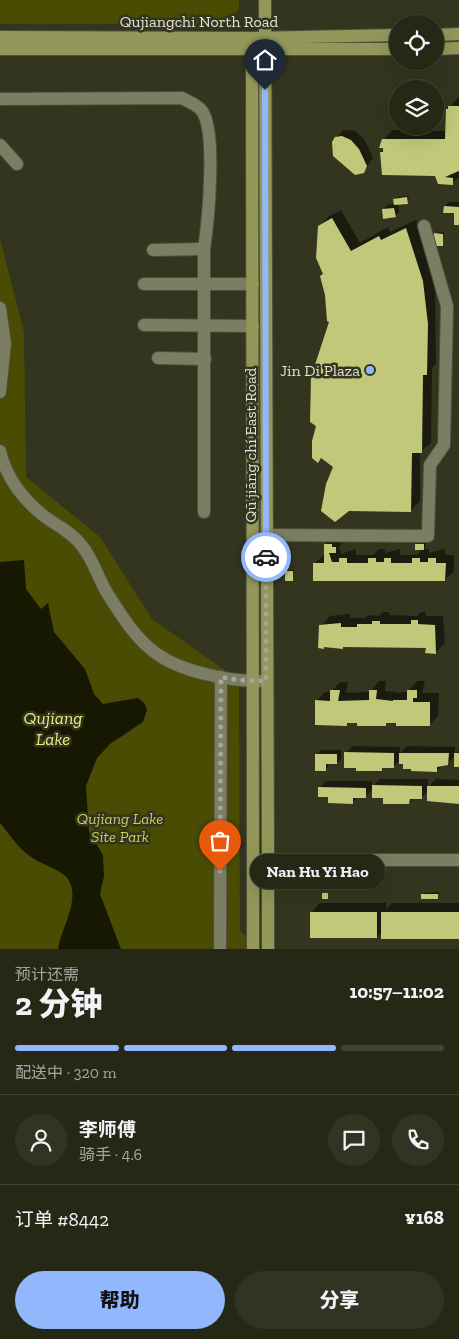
<!DOCTYPE html>
<html lang="zh">
<meta charset="utf-8">
<style>
body{margin:0;font-family:"Zilla Slab","Noto Sans SC",serif;background:#323423;color:#f1f3f6;height:100vh;display:flex;flex-direction:column;font-size:19px;white-space:nowrap}
*{box-sizing:border-box;margin:0}
p{font-size:16px;color:#a4a6a1}
.icon{flex:none;width:28px;height:28px;fill:none;stroke:currentColor;stroke-width:2;stroke-linecap:round;stroke-linejoin:round}
.map{position:relative;height:949px;overflow:hidden}
.side{display:flex;flex-direction:column;background:#262816;flex:1}
.side>*{flex:none}
.fabs{position:absolute;left:389px;top:15px;display:grid;gap:10px}
.fabs a{display:grid;place-items:center;width:55px;height:55px;border-radius:50%;background:#262816;box-shadow:0 5px 20px #0002,0 0 0 1px #424435;font-size:25px}
.pin{position:absolute;display:grid;place-items:center;width:42px;height:42px;color:#fff;margin:-51px -21px;border-radius:50% 50% 50% 0;rotate:-45deg;box-shadow:0 0 5px #0007}
.pin .icon{rotate:45deg}
.courier{position:absolute;display:grid;place-items:center;width:50px;height:50px;margin:-25px;border:4px solid #92b7fd;border-radius:50%;background:#fff;color:#222;box-shadow:0 1px 6px #0007}
.bubble{position:absolute;height:35px;border-radius:18px;background:#262816;box-shadow:0 5px 20px #0002,0 0 0 1px #424435;font-size:16px;font-weight:800;line-height:35px;text-align:center}
.overview em{font-style:normal;font-weight:800}
.overview div{display:flex;flex-direction:column-reverse}
.overview{display:flex;align-items:center;justify-content:space-between;height:85px;padding:0 15px}
h1{font-size:32px;font-weight:800;line-height:38px}
.bar{display:grid;grid-template-columns:repeat(4,1fr);gap:8px 5px;align-content:center;height:60px;padding:0 15px}
.bar i{height:6px;border-radius:4px;background:#424435}
.bar .selected{background:#92b7fd}
.bar p{grid-column:span 4}
.line{display:flex;align-items:center;gap:12px;padding:0 15px;border-top:1px solid #424435}
.line div{flex:1}
.round{display:grid;place-items:center;flex:none;width:52px;height:52px;border-radius:26px;background:#323423}
.action{display:flex;gap:10px;margin-top:auto;padding:10px 15px}
.action a{flex:1;height:58px;border-radius:30px;background:#92b7fd;color:#111;font-size:20px;font-weight:800;line-height:58px;text-align:center}
.action a+a{background:#323423;color:#f1f3f6}
.map>svg:first-child{display:block}
.green{fill:#494c02}
.water{fill:#171802}
.shadow{fill:#0007}
.building{fill:#c2c879}
.lines{fill:none;stroke-linecap:round;stroke-linejoin:round}
.minor-casing{stroke:#4f513c;stroke-width:14}
.major-casing{stroke:#4f513c;stroke-width:14}
.minor{stroke:#7b7e63;stroke-width:12}
.major{stroke:#939759;stroke-width:12}
.major-bridge-casing{stroke:#4f513c;stroke-width:14;stroke-linecap:butt}
.major-bridge{stroke:#939759;stroke-width:12}
.done{stroke:#a5a795;stroke-width:5;stroke-dasharray:0 9}
.route{stroke:#92b7fd;stroke-width:6}
.poi-dot{fill:#92b7fd;stroke:#33351e;stroke-width:2}
.labels{text-anchor:middle;dominant-baseline:central;stroke-width:5;stroke-linejoin:round;paint-order:stroke}
.street-label{font-size:16px;fill:#e2e4d5;stroke:#33351e}
.poi-label{font-size:16px;fill:#e2e4d5;stroke:#33351e;text-anchor:end}
.park-label{font-size:16px;font-style:italic;fill:#c7ce62;stroke:#33351e}
.water-label{font-size:18px;font-style:italic;fill:#e5ed81;stroke:#33351e}
</style>
<div class="map">
<svg width="459" height="949" viewBox="0 0 459 949">
<rect width="100%" height="100%" fill="#33351e"/>
<g class="green">
<path d="M0,0H239V9L227,24H0Z"/>
<path d="M0,239L24,332L26,477L100,537L152,619L239,680L240,931L262,949H0Z"/>
</g>
<path class="water" d="M24,560L26,589L41,609L48,603L54,632L85,669L94,694L103,704L138,698L145,704L147,710L143,722L110,744L97,758L86,786L89,832L103,855L104,876L100,894L121,949H58C61,932 70,917 72,901C76,869 51,871 31,857C19,849 10,835 0,823V562Z"/>
<g class="shadow">
<path d="M459,97V177L452,183L381,152L384,149L383,140L393,130L447,131V110Z"/>
<path d="M344,130L355,131L364,139L373,158L363,172L337,137Z"/>
<path d="M409,196L408,202L398,204L399,212L395,216L383,210L387,205L396,204L397,197Z"/>
<path d="M449,202H459V223L455,212L445,206Z"/>
<path d="M341,210L360,243L388,227L390,232L416,220L427,252L435,292L436,364L432,368L431,443L420,452V501L410,511L335,466L317,426L331,321L319,227L328,217Z"/>
<path d="M438,232H444L442,245L436,234Z"/>
<path d="M334,535L345,538L344,542L339,547L341,554L356,549V555H373L379,549H385V553L400,549V555H417L422,549L416,544L426,543L425,549H429V553L445,549V555H454V571L445,580L315,563L325,554V545Z"/>
<path d="M289,570H294L292,580L287,571Z"/>
<path d="M383,612H389V615L417,616L421,612H426V616H443L445,643L436,652L427,647L326,646L324,647L321,626L330,616L350,614V618H365L367,615L379,616Z"/>
<path d="M379,681H386L385,691L401,693L408,691L417,681H425L422,693H439L438,716L429,725L349,721L346,724L316,701L325,692H331L340,682H348L346,693L370,692Z"/>
<path d="M353,746L400,747V753L407,746L455,747V754L459,750V766L455,757L437,770L412,768L400,760L393,767H384L381,770L357,767L346,753Z"/>
<path d="M321,750H341V759L337,763H330L325,770L316,755Z"/>
<path d="M380,779H428V787L436,779L459,780V802L429,790L421,798H414L409,803L385,797L373,789L365,797H358L352,803L329,796L319,788L326,781H372V787Z"/>
<path d="M439,892L437,898L422,895L424,893Z"/>
<path d="M320,903H386V909L392,903H459V937L382,931L377,937L311,913Z"/>
</g>
<g class="building">
<path d="M448,106H459V171L445,177L453,178V185L438,184L435,176L382,175L380,152H383V148H379L382,139H445L446,109H448Z"/>
<path d="M342,136L351,140L359,149L367,166L364,173L355,175L333,156L332,142L335,137Z"/>
<path d="M407,197L408,204L394,205L393,199Z"/>
<path d="M444,206L459,207V225H454V213H443Z"/>
<path d="M394,208L396,217L383,219L382,209Z"/>
<path d="M332,218L351,251L379,236L381,240L406,228L423,281L428,324L427,375H423L422,453H412L411,512L349,511L335,522L321,511L326,484L333,467L321,458L318,463L312,458V441L316,426L310,422L311,377L329,322L327,321L325,295L320,276L323,274L316,258L318,226Z"/>
<path d="M434,233L443,234V246H434Z"/>
<path d="M324,544H332V547H336V553H329L332,562H339V558H347V563H368V558H376V562H384V558H391V563H412V558H420V562H428V558H436V563H446L445,581H313V563H324Z"/>
<rect x="415" y="544" width="9" height="6"/>
<rect x="285" y="571" width="8" height="10"/>
<path d="M411,620H418V624L435,625L436,654L425,653L426,648L343,647V649L324,647V649L318,648L319,625L341,623V627H357V624H372V621H380V624H411Z"/>
<path d="M330,690H340L338,701L369,700V690H377L376,699L393,701V700H407V690H417V698H413V702H430V726H396V723H386V726H357V723H347V726L315,725V700L330,701Z"/>
<path d="M344,752L394,753V768H382V771H356V768H344Z"/>
<path d="M399,753H449L448,765L437,767V772L411,771V769H403V764H399Z"/>
<rect x="454" y="753" width="5" height="14"/>
<path d="M315,754H337V764H326V771H315Z"/>
<path d="M372,785L422,786V799H410L409,804H383V798H372Z"/>
<path d="M427,786H459V804L427,801Z"/>
<path d="M318,787L366,788V798H353V804L328,803V797H318Z"/>
<rect x="322" y="893" width="6" height="6"/>
<rect x="421" y="894" width="17" height="5"/>
<rect x="310" y="912" width="67" height="26"/>
<rect x="381" y="912" width="78" height="27"/>
</g>
<g class="lines">
<defs>
<g id="minor">
<path d="M0,99L182,98C187,101 198,105 202,111C217,132 208,222 204,249V512"/>
<path d="M0,145L17,164"/>
<path d="M153,250L204,249"/>
<path d="M144,284H253"/>
<path d="M0,308L5,344L0,392"/>
<path d="M144,325L253,326"/>
<path d="M158,358L205,359"/>
<path d="M0,451C6,477 23,500 44,516C57,526 72,532 82,546C93,559 98,578 107,593C120,613 136,640 157,654C184,673 233,682 266,681"/>
<path d="M266,535L428,536L430,465L444,445L447,306L424,226"/>
<path d="M253,860H459"/>
<path d="M220,949L221,677"/>
</g>
<g id="major">
<path d="M265,0L268,860"/>
<path d="M435,35L459,34"/>
<path d="M0,37L252,38L398,35"/>
<path d="M252,38L253,860"/>
<path d="M0,49H398"/>
<path d="M435,49L459,48"/>
</g>
</defs>
<use href="#minor" class="minor-casing"/>
<use href="#major" class="major-casing"/>
<use href="#minor" class="minor"/>
<use href="#major" class="major"/>
<defs>
<g id="major-bridge">
<path d="M253,860V949"/>
<path d="M268,860V949"/>
</g>
</defs>
<use href="#major-bridge" class="major-bridge-casing"/>
<use href="#major-bridge" class="major-bridge"/>
</g>
<g class="lines">
<path class="done" d="M220,871L221,677L239,680L266,681V557"/>
<path class="route" d="M265,90L266,557"/>
</g>
<circle class="poi-dot" cx="370" cy="370" r="5"/>
<g class="labels">
<g class="street-label">
<text x="199" y="21">Qujiangchi North Road</text>
<text transform="translate(250 445) rotate(-90)">Qū jiāng chí East Road</text>
</g>
<g class="poi-label">
<text x="360" y="370">Jin Di Plaza</text>
</g>
<g class="park-label">
<text x="120" y="818">Qujiang Lake<tspan x="120" dy="18">Site Park</tspan></text>
</g>
<g class="water-label">
<text x="53" y="718">Qujiang<tspan x="53" dy="21">Lake</tspan></text>
</g>
</g>
</svg>
<div class="fabs">
<a><svg class="icon" aria-label="locate" viewBox="0 0 24 24"><circle cx="12" cy="12" r="6"/><path d="M12 2v4M12 18v4M2 12h4M18 12h4"/></svg></a>
<a><svg class="icon" aria-label="layers" viewBox="0 0 24 24"><path d="M12 4l9 5-9 5-9-5zM3 14l9 5 9-5"/></svg></a>
</div>
<div class="pin" style="left:220px;top:871px;background:#ea580c"><svg class="icon" aria-label="bag" viewBox="0 0 24 24"><path d="M5 8h14l-1 12H6zM9 8a3 3 0 0 1 6 0"/></svg></div>
<div class="pin" style="left:265px;top:90px;background:#1f2937"><svg class="icon" aria-label="home" viewBox="0 0 24 24"><path d="M3 11l9-7 9 7M6 9v11h12V9"/></svg></div>
<div class="courier" style="left:266px;top:557px"><svg class="icon" aria-label="car" viewBox="0 0 24 24"><path d="M5 17H2v-5l4-1 3-4h7l3 4 3 1v5h-3M9 17h6M6 11h13"/><circle cx="7" cy="17" r="2"/><circle cx="17" cy="17" r="2"/></svg></div>
<div class="bubble" style="left:250px;top:854px;width:135px">Nan Hu Yi Hao</div>
</div>
<section class="side">
<div class="overview"><div><h1>2 分钟</h1><p>预计还需</p></div><em>10:57–11:02</em></div>
<div class="bar"><i class="selected"></i><i class="selected"></i><i class="selected"></i><i></i><p>配送中 · 320 m</p></div>
<div class="line" style="height:90px"><a class="round"><svg class="icon" aria-label="person" viewBox="0 0 24 24"><circle cx="12" cy="8" r="4"/><path d="M4 21q1-7 8-7t8 7"/></svg></a><div><b>李师傅</b><p>骑手 · 4.6</p></div><a class="round"><svg class="icon" aria-label="chat" viewBox="0 0 24 24"><path d="M4 5h16v11H9l-5 4z"/></svg></a><a class="round"><svg class="icon" aria-label="phone" viewBox="0 0 24 24"><path d="M5 4h4l2 5-3 2q2 4 5 5l2-3 5 2v4C11 20 4 13 5 4z"/></svg></a></div>
<div class="line" style="height:65px"><div>订单 #8442</div><b>¥168</b></div>
<div class="action"><a>帮助</a><a>分享</a></div>
</section>
